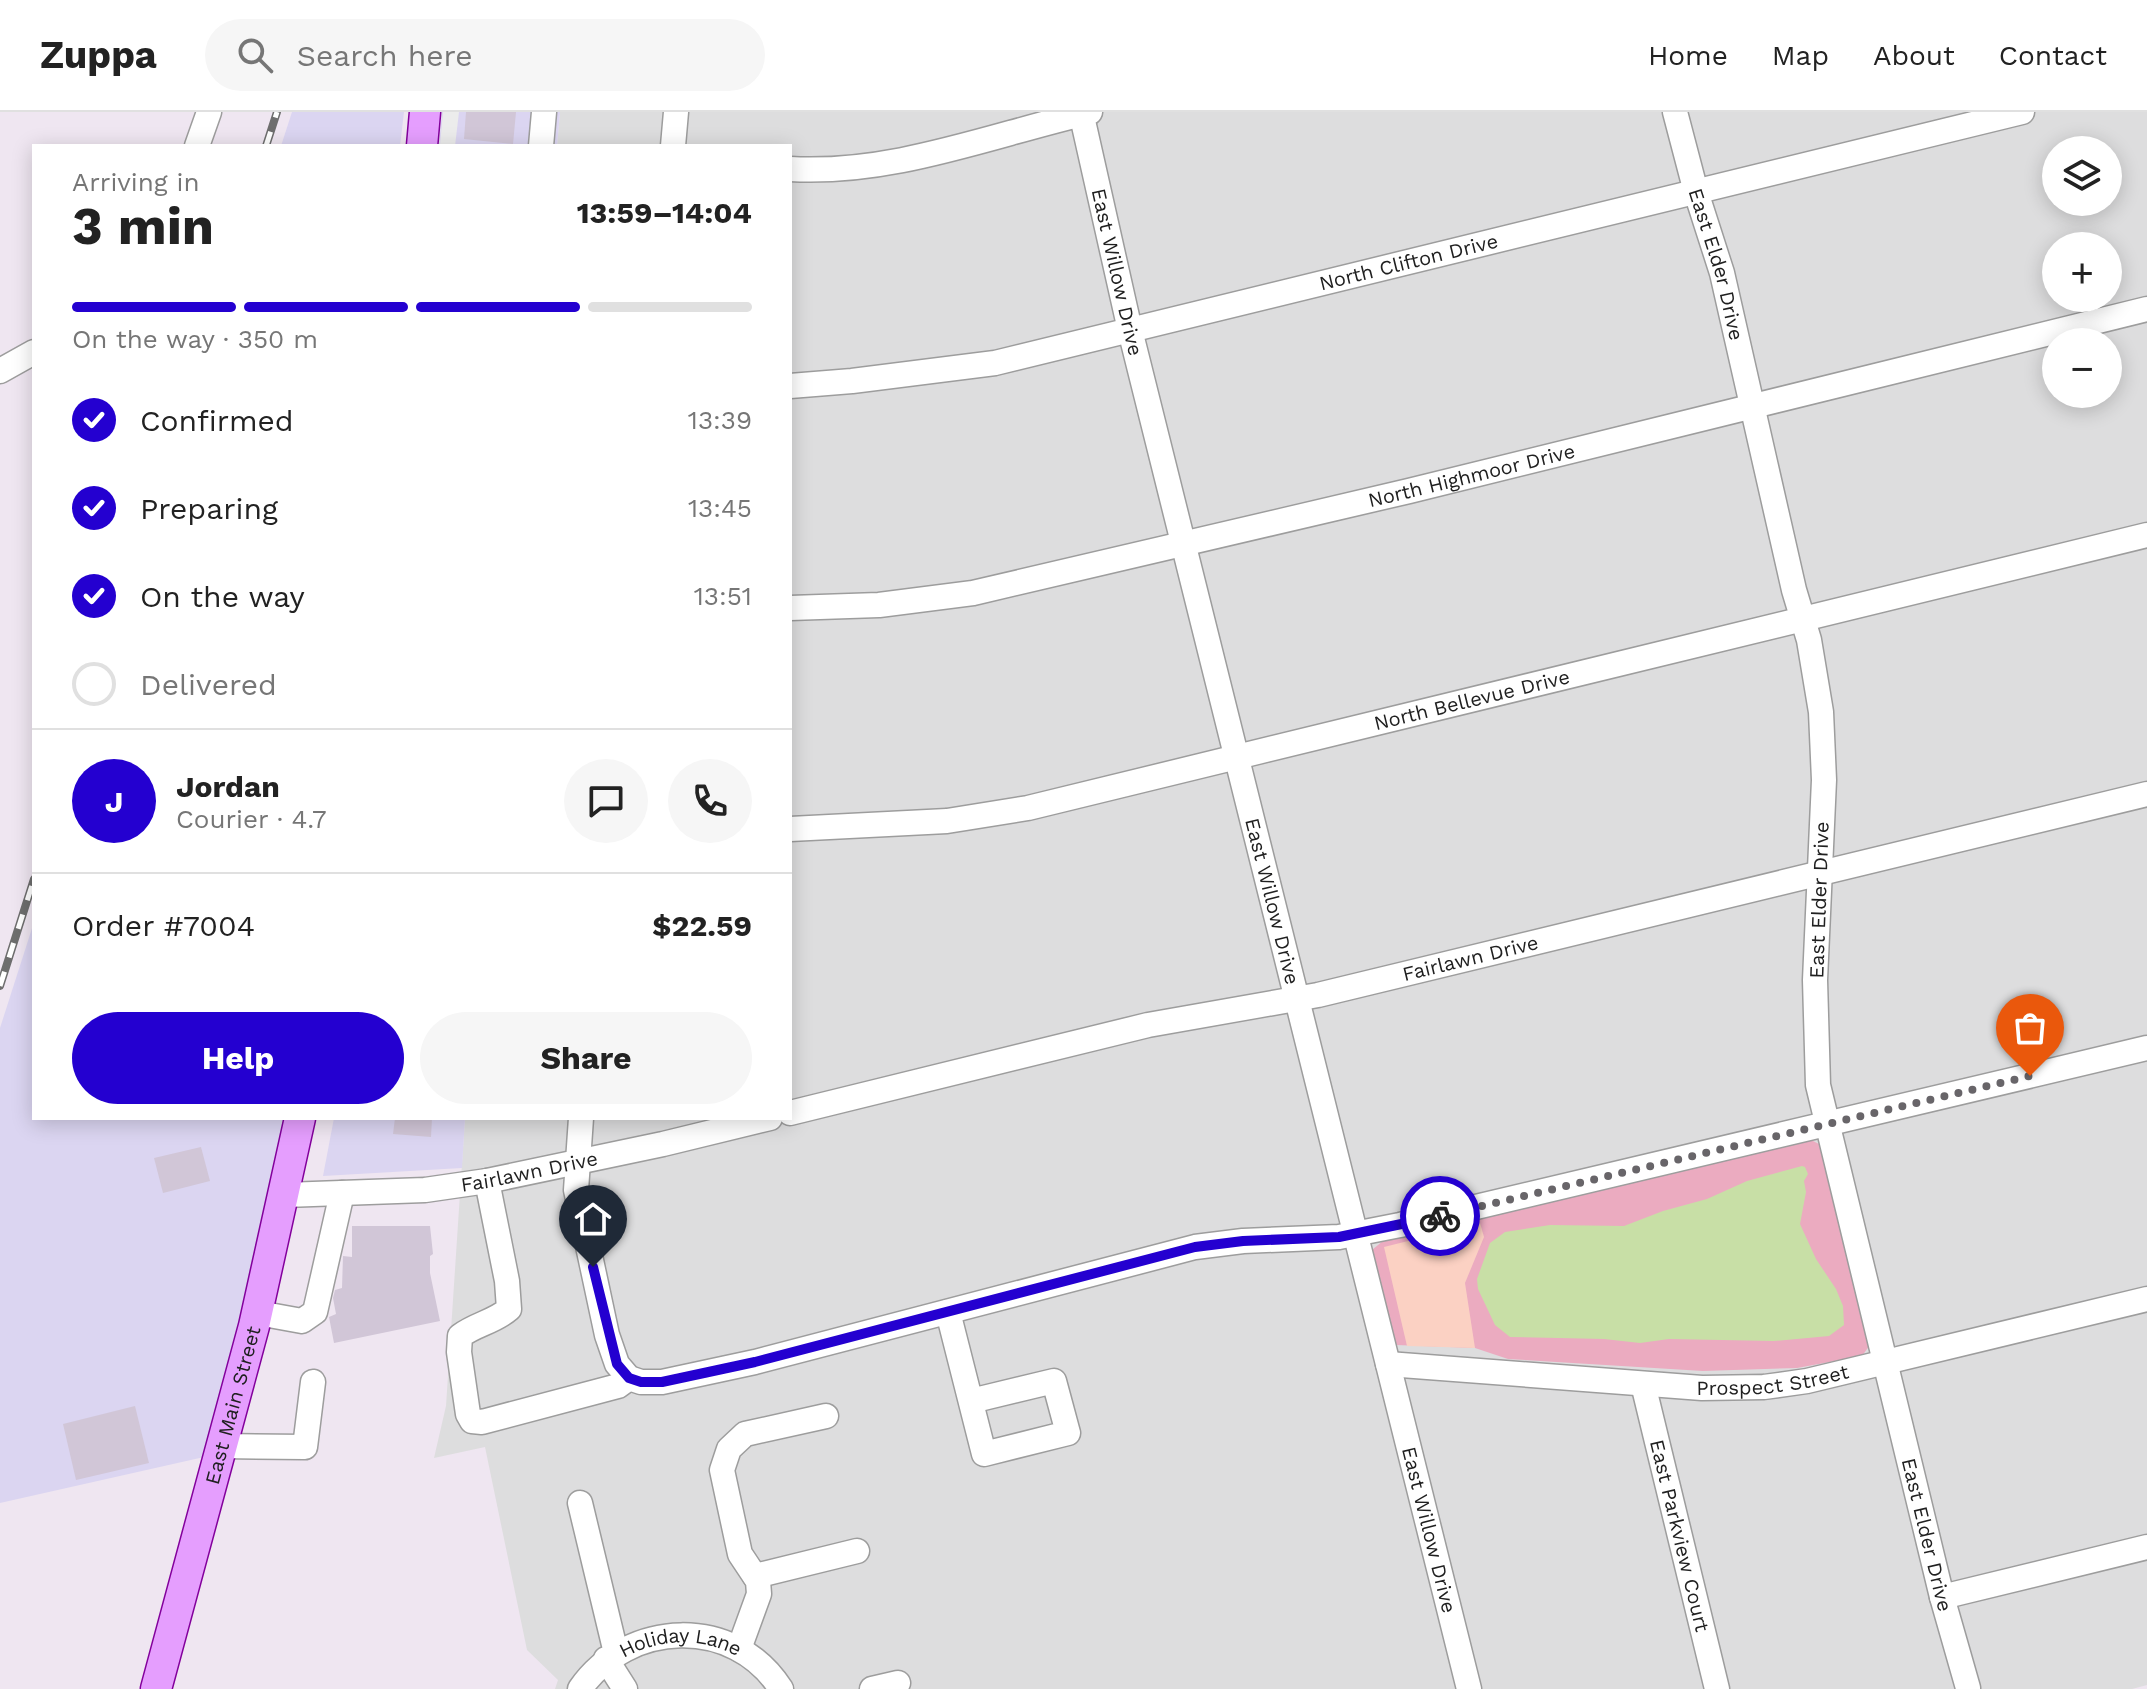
<!DOCTYPE html>
<meta charset="utf-8">
<style>
body{margin:0;font-family:"Work Sans",sans-serif;background:#f6f6f6;color:#222;height:100vh;display:flex;flex-direction:column;font-size:30px;white-space:nowrap}
*{box-sizing:border-box;margin:0}
p{font-size:26px;color:#767676}
.icon{flex:none;width:44px;height:44px;fill:none;stroke:currentColor;stroke-width:2;stroke-linecap:round;stroke-linejoin:round}
.map{position:relative;flex:1;overflow:hidden}
.drawer{position:absolute;left:32px;top:32px;width:760px;height:976px;display:flex;flex-direction:column;background:#fff;border-radius:0px;box-shadow:0 4px 20px #0003}
.drawer>*{flex:none}
.controls{position:absolute;left:2042px;top:24px;display:grid;gap:16px}
.controls a{display:grid;place-items:center;width:80px;height:80px;border-radius:50%;background:#fff;box-shadow:0 4px 20px #0003;font-size:40px}
.pin{position:absolute;display:grid;place-items:center;width:68px;height:68px;color:#fff;margin:-82px -34px;border-radius:50% 50% 50% 0;rotate:-45deg;box-shadow:0 0 8px #0007}
.pin .icon{rotate:45deg}
.courier{position:absolute;display:grid;place-items:center;width:80px;height:80px;margin:-40px;border:6px solid #2400d0;border-radius:50%;background:#fff;color:#222;box-shadow:0 2px 10px #0007}
.overview em{font-style:normal;font-weight:700}
.overview div{display:flex;flex-direction:column-reverse}
.overview{display:flex;align-items:center;justify-content:space-between;height:136px;padding:0 40px}
h1{font-size:52px;font-weight:700;line-height:60px}
.bar{display:grid;grid-template-columns:repeat(4,1fr);gap:12px 8px;align-content:center;height:96px;padding:0 40px}
.bar i{height:10px;border-radius:6px;background:#e0e0e0}
.bar .selected{background:#2400d0}
.bar p{grid-column:span 4}
.line{display:flex;align-items:center;gap:20px;padding:0 40px;border-top:2px solid #e0e0e0}
.line div{flex:1}
.round{display:grid;place-items:center;flex:none;width:84px;height:84px;border-radius:42px;background:#f6f6f6}
ol{padding:0 40px;list-style:none}
li{display:flex;align-items:center;gap:24px;height:88px}
li p{margin-inline-start:auto}
li .icon{padding:8px;border-radius:50%;background:#2400d0;color:#fff;stroke-width:4}
li:last-child{color:#767676}
li i{width:44px;height:44px;border:4px solid #e0e0e0;border-radius:50%}
.action{display:flex;gap:16px;margin-top:auto;padding:16px 40px}
.action a{flex:1;height:92px;border-radius:48px;background:#2400d0;color:#fff;font-size:32px;font-weight:700;line-height:92px;text-align:center}
.action a+a{background:#f6f6f6;color:#222}
header{display:flex;align-items:center;gap:48px;box-sizing:border-box;height:112px;padding:0 40px;background:#fff;border-bottom:2px solid #e0e0e0}
header strong{font-size:38px}
nav{display:flex;gap:44px;margin-inline-start:auto;font-size:28px}
.search{width:560px;height:72px;background:#f6f6f6;display:flex;align-items:center;gap:20px;box-sizing:border-box;padding:0 28px;border-radius:44px;color:#767676;font-size:30px}
.map>svg:first-child{display:block}
.residential{fill:#ddddde;fill-rule:evenodd}
.commercial{fill:#dbd5f1}
.grass{fill:#ebabc0}
.park{fill:#fbd1c3}
.parking{fill:#ececec}
.water{fill:#c8dfa6}
.building{fill:#d1c6d7}
.lines{fill:none;stroke-linecap:round;stroke-linejoin:round}
.minor-casing{stroke:#9d9d9d;stroke-width:27}
.major-casing{stroke:#83009c;stroke-width:33}
.minor{stroke:#fff;stroke-width:24}
.major{stroke:#e59efe;stroke-width:30}
.rail-casing{stroke:#6e6e6e;stroke-width:8}
.rail{stroke:#fff;stroke-width:5;stroke-dasharray:15;stroke-linecap:butt}
.done{stroke:#686569;stroke-width:8;stroke-dasharray:0 14.4}
.route{stroke:#2400d0;stroke-width:10}
.labels{text-anchor:middle;dominant-baseline:central;stroke-width:6;stroke-linejoin:round;paint-order:stroke}
.street-label{font-size:20px;fill:#202020;stroke:#fff}
</style>
<header>
<strong>Zuppa</strong>
<div class="search"><svg class="icon" aria-label="search" viewBox="0 0 24 24"><circle cx="10" cy="10" r="6"/><path d="M15 15l6 6"/></svg>Search here</div>
<nav><a>Home</a><a>Map</a><a>About</a><a>Contact</a></nav>
</header>
<div class="map">
<svg width="2147" height="1577" viewBox="0 0 2147 1577">
<rect width="100%" height="100%" fill="#efe6f1"/>
<path class="residential" d="M560,0H2147V1573L2132,1577H555L558,1568L527,1538L485,1335L434,1346L446,1294L465,1006H790V34H557ZM2056,38H2108V90H2056ZM2056,134H2108V186H2056ZM2056,230H2108V282H2056Z"/>
<g class="commercial">
<path d="M292,0H404L400,34H281Z"/>
<path d="M442,0H560L557,34H439Z"/>
<path d="M34,810V1006H285L213,1343L0,1391V916Z"/>
<path d="M334,1006H465L462,1056L323,1064Z"/>
</g>
<path class="grass" d="M1811,1028L1819,1032L1870,1233L1862,1244L1797,1256L1703,1259L1508,1247L1475,1236L1396,1233L1372,1138L1384,1128Z"/>
<path class="park" d="M1480,1111L1484,1125L1465,1171L1475,1236L1407,1234L1384,1135Z"/>
<path class="parking" d="M443,0H459L455,34L440,33Z"/>
<path class="water" d="M1802,1054L1805,1055L1808,1062L1804,1069L1806,1080L1800,1112L1816,1147L1836,1177L1843,1194L1844,1213L1829,1224L1774,1229L1669,1227L1640,1231L1604,1227L1510,1225L1495,1213L1478,1177L1477,1167L1490,1131L1505,1120L1550,1113L1624,1114L1663,1099L1707,1087L1747,1069Z"/>
<g class="building">
<path d="M466,0H516L513,32L464,27Z"/>
<path d="M395,1006H432L431,1025L393,1022Z"/>
<path d="M201,1035L210,1069L163,1081L154,1046Z"/>
<path d="M352,1114H430L433,1142L430,1144V1161L440,1209L334,1231L329,1205L336,1202L333,1186L335,1178L342,1176L343,1144L352,1145Z"/>
<path d="M135,1294L149,1351L76,1368L63,1312Z"/>
</g>
<g class="lines">
<defs>
<g id="minor">
<path id="s1" d="M1081,0L1130,218L1469,1577"/>
<path id="s2" d="M1675,0L1696,80L1722,161L1794,478L1809,528L1821,600L1824,668L1815,868L1818,973L1942,1485L1968,1576"/>
<path d="M197,34L209,0"/>
<path d="M541,34L544,0"/>
<path d="M673,34L676,0"/>
<path d="M790,57C893,63 991,23 1090,0"/>
<path d="M0,259L34,240"/>
<path id="s3" d="M790,274L852,269L995,251L2022,0"/>
<path id="s4" d="M790,496L879,493L973,481L1409,379L2147,197"/>
<path id="s5" d="M790,717L947,709L1028,696L2147,423"/>
<path id="s6" d="M790,1001L1148,913L1318,883L2147,682"/>
<path d="M581,1006L576,1078L607,1223L617,1252L629,1266L641,1270H662L755,1250L1195,1135L1243,1129L1339,1125L1400,1113L2147,936"/>
<path d="M487,1069L507,1169L509,1197C494,1210 476,1212 460,1224L459,1240L468,1302L472,1309L482,1310L618,1274L629,1266"/>
<path id="s7" d="M285,1083L425,1078L487,1069L663,1032L770,1006"/>
<path d="M948,1200L984,1342L1068,1321L1054,1269L971,1289"/>
<path d="M258,1201L302,1209L315,1200L342,1081"/>
<path id="s8" d="M1388,1252L1702,1276L1764,1275L1807,1269L2147,1187"/>
<path id="s9" d="M1643,1272L1717,1577"/>
<path d="M222,1334L305,1335L313,1270"/>
<path d="M580,1391L616,1541"/>
<path d="M755,1464L857,1439"/>
<path d="M1942,1485L2147,1435"/>
<path d="M739,1537L759,1482L758,1469L740,1442L722,1358L729,1337L745,1322L826,1304"/>
<path d="M606,1547L625,1577"/>
<path id="s10" d="M580,1577C628,1508 734,1503 781,1577"/>
<path d="M872,1577L898,1571"/>
</g>
<g id="major">
<path d="M422,34L425,0"/>
<path id="s11" d="M156,1577L254,1214L300,1006"/>
</g>
</defs>
<use href="#minor" class="minor-casing"/>
<use href="#major" class="major-casing"/>
<use href="#minor" class="minor"/>
<use href="#major" class="major"/>
<defs>
<g id="rail">
<path d="M266,34L277,0"/>
<path d="M0,874L34,767"/>
</g>
</defs>
<use href="#rail" class="rail-casing"/>
<use href="#rail" class="rail"/>
</g>
<g class="lines">
<path class="done" d="M1440,1104L2030,964"/>
<path class="route" d="M593,1155L617,1252L629,1266L641,1270H662L755,1250L1195,1135L1243,1129L1339,1125L1440,1104"/>
</g>
<g class="labels">
<g class="street-label">
<text stroke="none"><textPath href="#s3" startOffset="632">North Clifton Drive</textPath></text>
<text stroke="none"><textPath href="#s2" startOffset="158">East Elder Drive</textPath></text>
<text stroke="none"><textPath href="#s1" startOffset="164">East Willow Drive</textPath></text>
<text stroke="none"><textPath href="#s4" startOffset="696">North Highmoor Drive</textPath></text>
<text stroke="none"><textPath href="#s5" startOffset="696">North Bellevue Drive</textPath></text>
<text transform="translate(1819 788) rotate(-88)">East Elder Drive</text>
<text stroke="none"><textPath href="#s1" startOffset="812">East Willow Drive</textPath></text>
<text stroke="none"><textPath href="#s6" startOffset="698">Fairlawn Drive</textPath></text>
<text stroke="none"><textPath href="#s7" startOffset="246">Fairlawn Drive</textPath></text>
<text stroke="none"><textPath href="#s8" startOffset="386">Prospect Street</textPath></text>
<text stroke="none"><textPath href="#s11" startOffset="294">East Main Street</textPath></text>
<text stroke="none"><textPath href="#s1" startOffset="1460">East Willow Drive</textPath></text>
<text stroke="none"><textPath href="#s2" startOffset="1454">East Elder Drive</textPath></text>
<text stroke="none"><textPath href="#s9" startOffset="156">East Parkview Court</textPath></text>
<text stroke="none"><textPath href="#s10" startOffset="118">Holiday Lane</textPath></text>
</g>
</g>
</svg>
<div class="controls">
<a><svg class="icon" aria-label="layers" viewBox="0 0 24 24"><path d="M12 4l9 5-9 5-9-5zM3 14l9 5 9-5"/></svg></a>
<a>+</a>
<a>−</a>
</div>
<div class="pin" style="left:2030px;top:964px;background:#ea580c"><svg class="icon" aria-label="bag" viewBox="0 0 24 24"><path d="M5 8h14l-1 12H6zM9 8a3 3 0 0 1 6 0"/></svg></div>
<div class="pin" style="left:593px;top:1155px;background:#1f2937"><svg class="icon" aria-label="home" viewBox="0 0 24 24"><path d="M3 11l9-7 9 7M6 9v11h12V9"/></svg></div>
<div class="courier" style="left:1440px;top:1104px"><svg class="icon" aria-label="bike" viewBox="0 0 24 24"><circle cx="6" cy="16" r="4"/><circle cx="18" cy="16" r="4"/><path d="M6 16l4-8h5l3 8M10 8l3 8H6M13 5h3"/></svg></div>
<section class="drawer">
<div class="overview"><div><h1>3 min</h1><p>Arriving in</p></div><em>13:59–14:04</em></div>
<div class="bar"><i class="selected"></i><i class="selected"></i><i class="selected"></i><i></i><p>On the way · 350 m</p></div>
<ol>
<li><svg class="icon" aria-label="check" viewBox="0 0 24 24"><path d="M5 12l5 5 9-10"/></svg>Confirmed<p>13:39</p></li>
<li><svg class="icon" aria-label="check" viewBox="0 0 24 24"><path d="M5 12l5 5 9-10"/></svg>Preparing<p>13:45</p></li>
<li><svg class="icon" aria-label="check" viewBox="0 0 24 24"><path d="M5 12l5 5 9-10"/></svg>On the way<p>13:51</p></li>
<li><i></i>Delivered</li>
</ol>
<div class="line" style="height:144px"><b class="round" style="background:#2400d0;color:#fff">J</b><div><b>Jordan</b><p>Courier · 4.7</p></div><a class="round"><svg class="icon" aria-label="chat" viewBox="0 0 24 24"><path d="M4 5h16v11H9l-5 4z"/></svg></a><a class="round"><svg class="icon" aria-label="phone" viewBox="0 0 24 24"><path d="M5 4h4l2 5-3 2q2 4 5 5l2-3 5 2v4C11 20 4 13 5 4z"/></svg></a></div>
<div class="line" style="height:104px"><div>Order #7004</div><b>$22.59</b></div>
<div class="action"><a>Help</a><a>Share</a></div>
</section>
</div>
